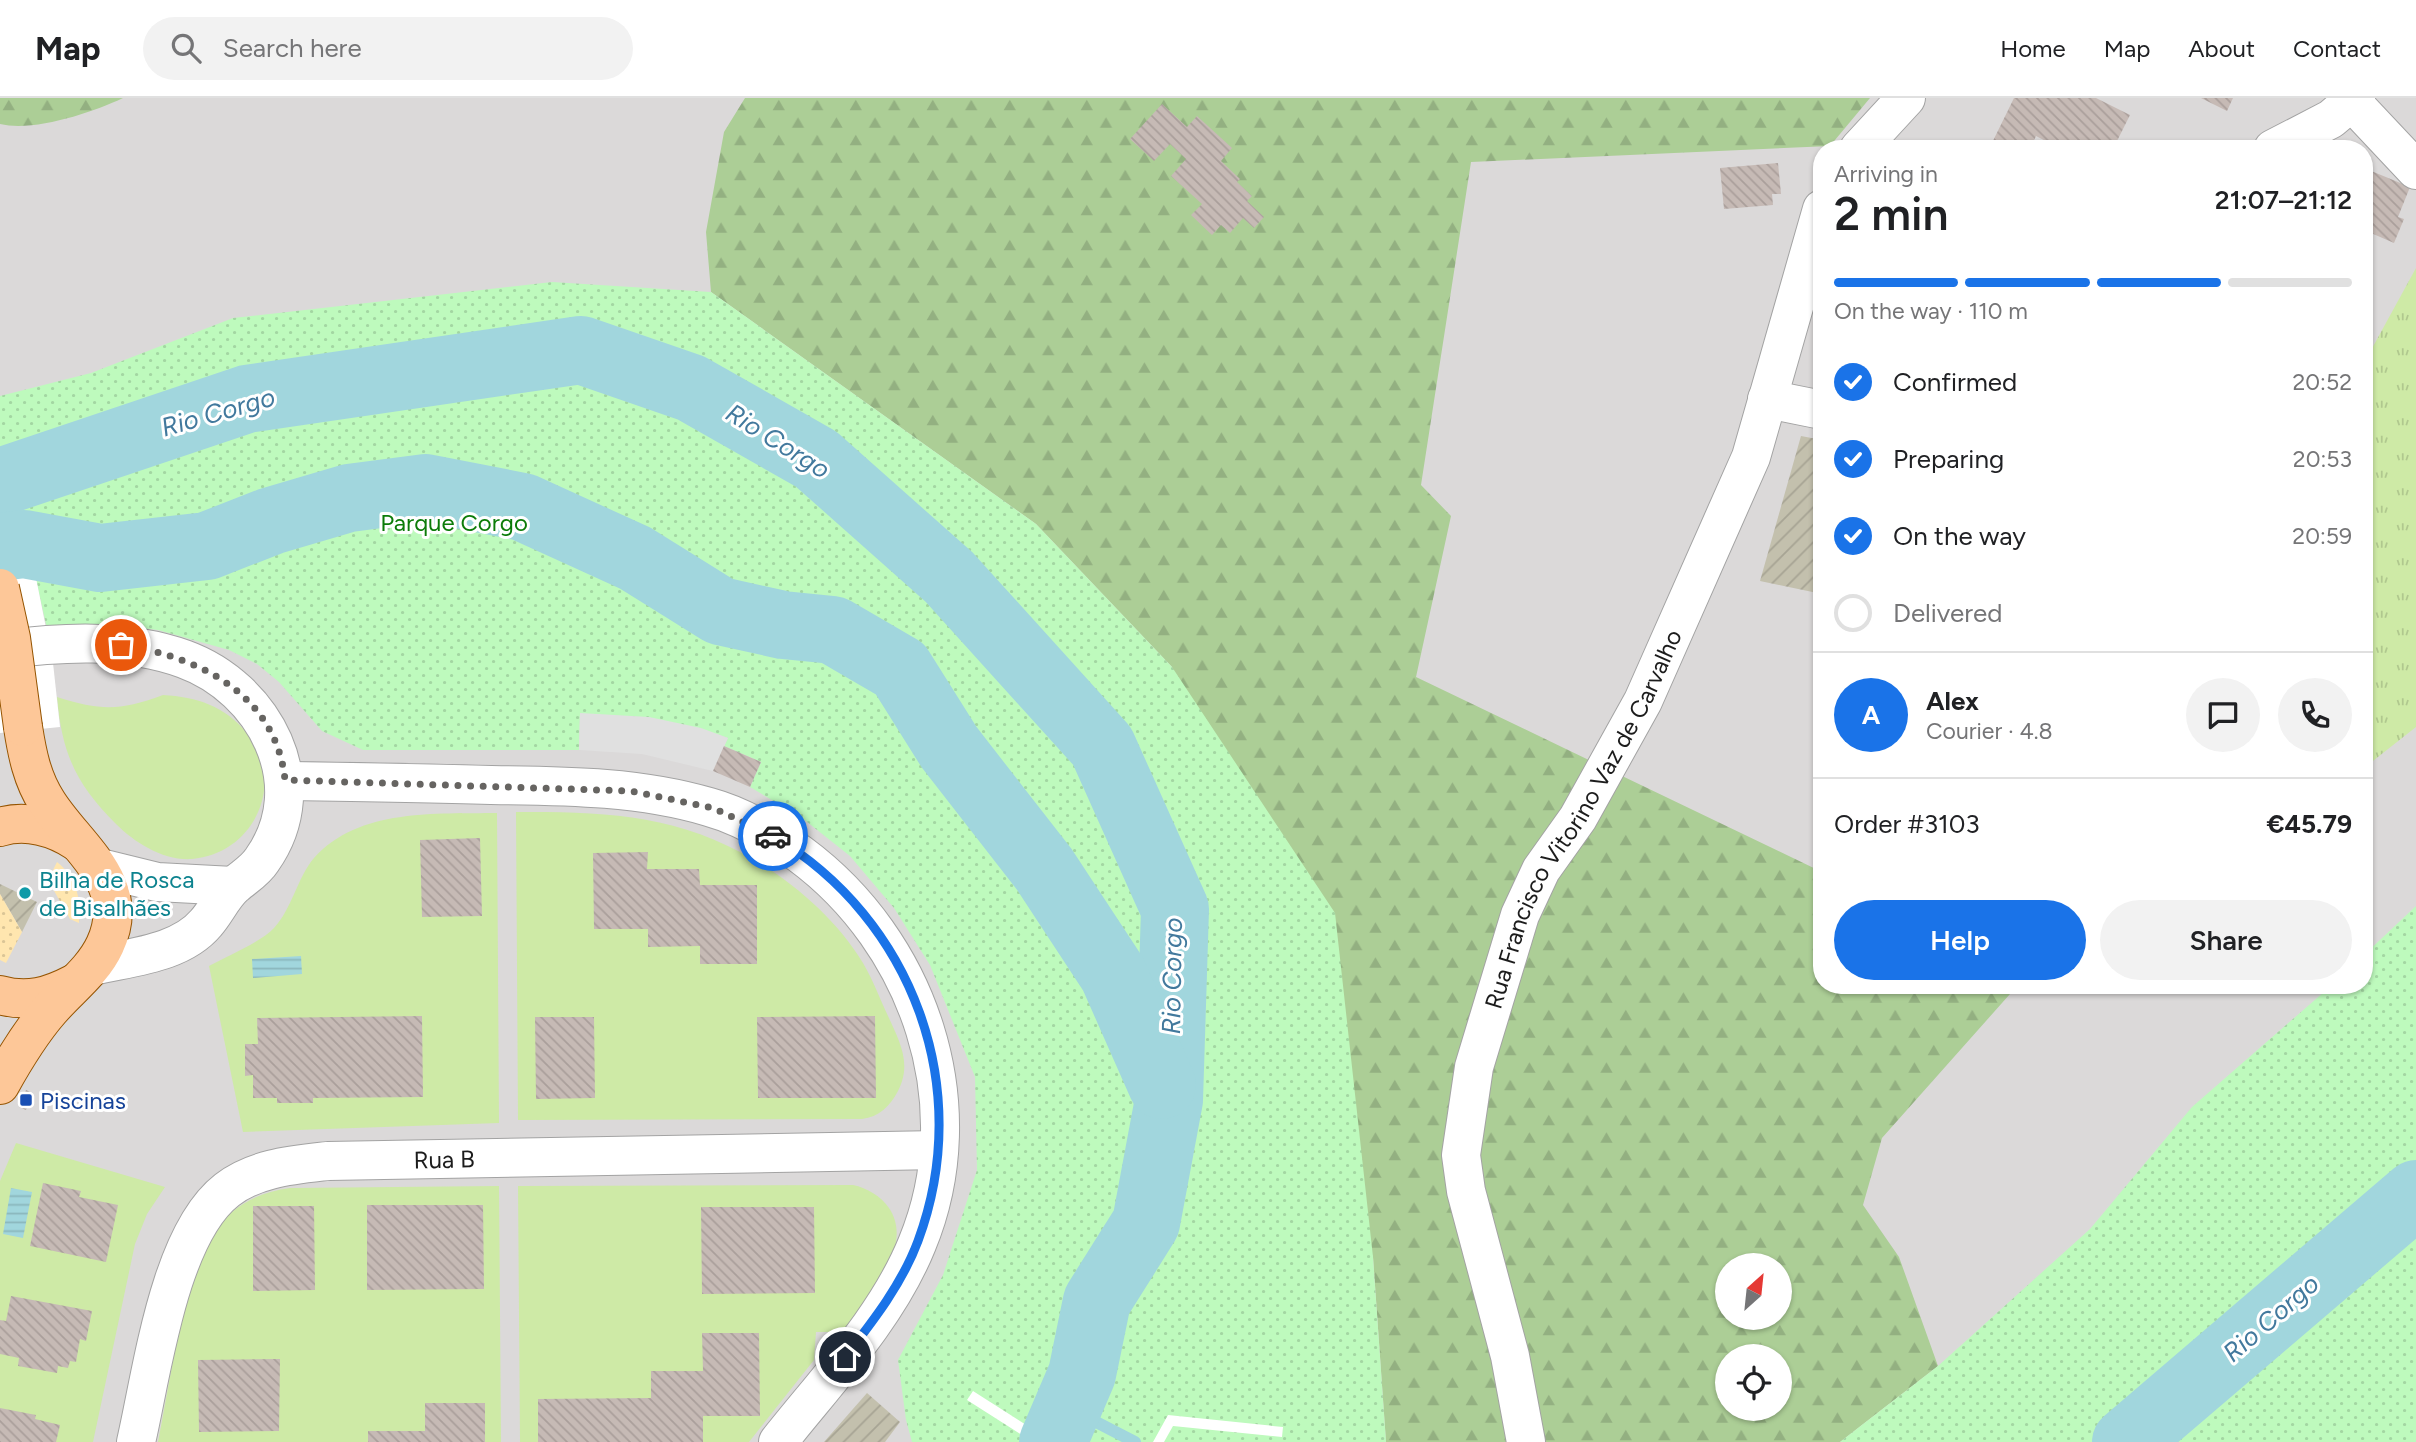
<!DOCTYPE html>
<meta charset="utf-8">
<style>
body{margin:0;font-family:Figtree,sans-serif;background:#f2f2f2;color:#202124;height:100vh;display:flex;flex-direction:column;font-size:26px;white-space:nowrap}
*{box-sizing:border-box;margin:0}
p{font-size:23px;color:#757577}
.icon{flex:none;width:38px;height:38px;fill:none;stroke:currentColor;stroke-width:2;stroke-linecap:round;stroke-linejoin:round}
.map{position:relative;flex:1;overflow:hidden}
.panel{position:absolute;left:1813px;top:42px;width:560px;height:854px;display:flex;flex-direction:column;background:#fff;border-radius:28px;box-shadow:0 2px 5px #0004}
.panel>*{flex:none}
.needle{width:46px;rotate:27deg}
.tools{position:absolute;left:1715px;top:1155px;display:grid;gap:14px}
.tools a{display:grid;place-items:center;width:77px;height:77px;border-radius:50%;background:#fff;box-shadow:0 2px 5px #0004;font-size:35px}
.pin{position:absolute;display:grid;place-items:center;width:60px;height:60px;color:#fff;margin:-30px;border:4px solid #fff;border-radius:50%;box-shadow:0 2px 7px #0007}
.courier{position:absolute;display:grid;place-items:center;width:70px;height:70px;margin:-35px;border:5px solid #1a73e8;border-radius:50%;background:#fff;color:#222;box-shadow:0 2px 9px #0007}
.summary em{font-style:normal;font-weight:600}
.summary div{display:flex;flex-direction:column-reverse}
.summary{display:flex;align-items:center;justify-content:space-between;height:119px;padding:0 21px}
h1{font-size:46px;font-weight:600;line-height:52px}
.bar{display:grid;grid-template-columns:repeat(4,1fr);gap:10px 7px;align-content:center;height:84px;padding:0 21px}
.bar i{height:9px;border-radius:5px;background:#e0e0e0}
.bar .current{background:#1a73e8}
.bar p{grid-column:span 4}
.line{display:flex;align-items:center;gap:18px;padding:0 21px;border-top:2px solid #e0e0e0}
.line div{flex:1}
.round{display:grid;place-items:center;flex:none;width:74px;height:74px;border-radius:37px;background:#f2f2f2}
ol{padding:0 21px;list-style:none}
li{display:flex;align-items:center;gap:21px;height:77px}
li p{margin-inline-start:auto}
li .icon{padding:7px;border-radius:50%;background:#1a73e8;color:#fff;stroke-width:4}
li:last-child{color:#757577}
li i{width:38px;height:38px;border:4px solid #e0e0e0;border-radius:50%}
.primary-button{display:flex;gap:14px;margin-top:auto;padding:14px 21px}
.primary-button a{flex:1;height:80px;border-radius:42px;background:#1a73e8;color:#fff;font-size:28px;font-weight:600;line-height:80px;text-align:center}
.primary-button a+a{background:#f2f2f2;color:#202124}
header{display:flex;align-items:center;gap:42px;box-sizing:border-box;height:98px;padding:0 35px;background:#fff;border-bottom:2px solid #e0e0e0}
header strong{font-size:33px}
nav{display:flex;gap:38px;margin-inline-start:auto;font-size:24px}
.search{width:490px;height:63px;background:#f2f2f2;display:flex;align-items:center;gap:18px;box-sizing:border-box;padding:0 24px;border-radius:38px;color:#757577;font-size:26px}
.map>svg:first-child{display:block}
.residential{fill:#dbd9d9;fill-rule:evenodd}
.construction{fill:url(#construction-furrows)}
.grass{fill:url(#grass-tufts)}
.forest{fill:url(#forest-firs);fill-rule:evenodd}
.sand{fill:url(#sand-dots)}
.park{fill:url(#park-dots)}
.garden{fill:#ceeaa6}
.parking{fill:#e0e0e0}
.water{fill:url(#water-rules)}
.pier{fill:#fff}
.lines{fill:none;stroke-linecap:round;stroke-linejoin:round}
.stream{stroke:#a1d6dd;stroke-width:12}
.river{stroke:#a1d6dd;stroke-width:68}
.building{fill:url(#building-back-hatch)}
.minor-casing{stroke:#a3a3a3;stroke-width:40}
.major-casing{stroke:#955400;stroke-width:40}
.minor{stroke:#fff;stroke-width:38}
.major{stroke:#fdc798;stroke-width:38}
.major-bridge-casing{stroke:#955400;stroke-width:40;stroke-linecap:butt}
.major-bridge{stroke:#fdc798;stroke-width:38}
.done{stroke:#666461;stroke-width:7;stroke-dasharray:0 12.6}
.route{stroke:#1a73e8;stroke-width:9}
.culture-dot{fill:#0f9aa8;stroke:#fff;stroke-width:2.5}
.transit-dot{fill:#1a4fb4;stroke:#fff;stroke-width:2.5}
.labels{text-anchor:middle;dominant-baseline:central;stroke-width:6;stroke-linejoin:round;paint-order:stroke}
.park-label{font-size:24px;fill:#0c7c09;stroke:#fff}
.street-label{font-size:24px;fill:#1c1c1c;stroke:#fff}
.culture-label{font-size:24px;fill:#0d838f;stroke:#fff;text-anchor:start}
.transit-label{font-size:24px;fill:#164399;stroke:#fff;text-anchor:start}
.water-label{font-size:26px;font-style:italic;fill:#42799d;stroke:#fff}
</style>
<header>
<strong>Map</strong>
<div class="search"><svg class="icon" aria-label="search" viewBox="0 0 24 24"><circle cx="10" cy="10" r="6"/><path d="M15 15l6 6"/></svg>Search here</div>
<nav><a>Home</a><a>Map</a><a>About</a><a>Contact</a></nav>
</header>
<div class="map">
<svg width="2416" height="1344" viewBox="0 0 2416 1344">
<defs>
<pattern id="construction-furrows" width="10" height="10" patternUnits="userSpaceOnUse" patternTransform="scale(1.75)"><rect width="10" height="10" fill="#c3c0ad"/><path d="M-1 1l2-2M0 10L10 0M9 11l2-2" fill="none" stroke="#a7a494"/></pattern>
<pattern id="grass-tufts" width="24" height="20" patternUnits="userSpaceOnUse" patternTransform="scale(1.75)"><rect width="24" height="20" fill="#ceeaa6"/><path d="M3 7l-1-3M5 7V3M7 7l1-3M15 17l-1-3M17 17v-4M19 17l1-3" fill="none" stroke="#b0c88e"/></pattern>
<pattern id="forest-firs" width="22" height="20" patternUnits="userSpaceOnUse" patternTransform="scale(1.75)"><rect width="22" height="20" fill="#acce96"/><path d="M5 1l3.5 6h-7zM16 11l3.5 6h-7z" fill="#93b081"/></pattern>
<pattern id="sand-dots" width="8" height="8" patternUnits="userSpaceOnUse" patternTransform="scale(1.75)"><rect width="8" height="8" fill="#ffe6af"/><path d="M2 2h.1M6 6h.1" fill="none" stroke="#dac596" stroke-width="1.8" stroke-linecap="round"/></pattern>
<pattern id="park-dots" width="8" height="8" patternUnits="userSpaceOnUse" patternTransform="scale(1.75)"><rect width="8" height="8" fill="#befabd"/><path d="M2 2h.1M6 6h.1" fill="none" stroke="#a3d6a2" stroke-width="1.8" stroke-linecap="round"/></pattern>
<pattern id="water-rules" width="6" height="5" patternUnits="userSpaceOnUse" patternTransform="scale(1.75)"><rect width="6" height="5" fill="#a1d6dd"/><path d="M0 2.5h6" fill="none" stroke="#8ab7bd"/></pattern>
<pattern id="building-back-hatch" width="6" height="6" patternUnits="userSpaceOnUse" patternTransform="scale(1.75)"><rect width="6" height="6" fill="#c6bab5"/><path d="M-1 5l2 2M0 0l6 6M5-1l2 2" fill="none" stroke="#aa9f9b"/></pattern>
</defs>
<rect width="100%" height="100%" fill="#eee9e2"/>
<path class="residential" d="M0,0H2416V1344H0ZM1822,51H2364V887H1822ZM1727,1167H1780V1220H1727ZM1727,1258H1780V1311H1727Z"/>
<g class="construction">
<path d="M1801,338L1822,342V496L1760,483Z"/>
<path d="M0,786L37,804L22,834L0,796Z"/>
<path d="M867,1295L900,1324L885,1344H824Z"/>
</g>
<path class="grass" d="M2416,170V629L2364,670V265Z"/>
<g class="forest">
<path d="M0,0H123C91,15 34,34 0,26Z"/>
<path d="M745,0H1870L1830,48L1471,64L1421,387L1451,418L1416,579L1822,774V887H2018L1882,1040L1863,1107L1899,1159L1938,1268L1840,1344H1386L1373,1159L1172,569L1036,426L711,194L706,134L724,34ZM1727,1167H1780V1220H1727ZM1727,1258H1780V1311H1727Z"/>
</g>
<g class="sand">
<path d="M57,764C77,780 81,801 79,825L70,821L48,782Z"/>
<path d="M0,796L22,834L6,865L0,862Z"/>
</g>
<g class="park">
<path d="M552,184L711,194L1036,426L1172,569L1335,815L1373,1159L1386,1344H912L906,1322L898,1262L943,1177L977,1072L975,979L930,867L894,810L850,758L802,720L750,689L761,664L724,648L728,640C679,622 632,618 580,616L579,652H363L322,633L279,584L257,566L229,552L158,532L113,527L47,531L26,436L0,349V298L91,275L233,220Z"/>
<path d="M2416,808V1344H1840L1938,1268L2090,1131L2192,1009L2332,887H2364V857Z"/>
</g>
<g class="garden">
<path d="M163,597C197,599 225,608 247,635C287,683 255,756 192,761C164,763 135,745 116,726C76,686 62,656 57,599C102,613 119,613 163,597Z"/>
<path d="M516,714C599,714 667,715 742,755C789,780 836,820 863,865C873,882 880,901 888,918C900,944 912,966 898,993C890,1008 879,1019 862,1021L518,1022Z"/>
<path d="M497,715L499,1025L243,1034L209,868C227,858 261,844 274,830C292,811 297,780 314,760C359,710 436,716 497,715Z"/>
<path d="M16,1045L165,1089L147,1116L135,1146L93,1344H0V1083Z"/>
<path d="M853,1087C867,1090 881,1098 889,1110C916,1150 865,1202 843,1234H816L814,1262L749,1344H520L518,1088Z"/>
<path d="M499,1088L501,1344H158C169,1290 184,1178 213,1135C231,1108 259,1094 290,1090Z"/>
</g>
<path class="parking" d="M580,615L649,619L701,630L728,640L713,673L642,656L579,652Z"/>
<g class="water">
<path d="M301,858L302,876L253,880L252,861Z"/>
<path d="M11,1090L32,1094L23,1140L3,1136Z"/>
</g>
<g class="pier">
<path d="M0,349L34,470L53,565L60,629L0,635Z"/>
<path d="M973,1293L1053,1344H1033L967,1302Z"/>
<path d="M1168,1317L1283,1329L1282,1339L1173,1328L1164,1344H1153Z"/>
</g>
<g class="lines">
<path class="stream" d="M1067,1309L1135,1344"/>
<g class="river">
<path d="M0,384L247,301L581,252L691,290L816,361L949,479L1102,648L1175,811L1169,1002L1146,1125L1097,1203L1082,1276L1053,1344"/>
<path d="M0,449L24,446L100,460L207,448L271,423L349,400L426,390L523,409L635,460L720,513L783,527L833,532L900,571L949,649L1044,771L1113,876L1162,987"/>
<path d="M2126,1344L2416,1096"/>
</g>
</g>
<g class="building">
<path d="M2014,0H2096L2130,17L2113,51H2061L2036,38L2030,51H1989Z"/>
<path d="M2201,0H2233L2227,13Z"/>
<path d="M1162,6L1187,29L1197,18L1232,50L1221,63L1240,81L1237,84L1252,98L1247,103L1264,119L1254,130L1243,120L1230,135L1221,127L1212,137L1191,117L1202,106L1171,78L1186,61L1170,46L1154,63L1130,41Z"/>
<path d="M2319,37L2352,51H2313Z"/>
<path d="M1778,65L1781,96H1772L1773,107L1724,111L1720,70Z"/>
<path d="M2364,70L2410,89L2398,119L2404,121L2394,145L2364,132Z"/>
<path d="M724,648L761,664L750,689L713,673Z"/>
<path d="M480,740L482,818L422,819L420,742Z"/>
<path d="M648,754L647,771H699L700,787H757V866H700V848L648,849V831H594L593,755Z"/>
<path d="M422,918L423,999L313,1000V1005H277V1000H253V977L245,978V946H258L257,920Z"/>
<path d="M875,918L876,1000H758L757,919Z"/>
<path d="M535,919H594L595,1000L536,1001Z"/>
<path d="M26,992L33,995L26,1012L19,1009Z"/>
<path d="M43,1085L81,1093L79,1099L118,1107L106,1164L30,1148Z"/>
<path d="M367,1107H483L484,1191L367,1192Z"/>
<path d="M253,1108H314L315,1192L253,1193Z"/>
<path d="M701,1109H814L815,1195L702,1196Z"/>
<path d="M11,1198L92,1213L86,1243L80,1241L76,1264L70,1263L68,1270L58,1268L57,1275L18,1268L19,1260L0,1256V1222L6,1223Z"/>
<path d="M702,1235H759L760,1318H703V1344H538V1301L651,1300V1273H703Z"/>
<path d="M280,1261L279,1333L199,1334L198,1262Z"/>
<path d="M425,1305H485V1344H368V1333H425Z"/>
<path d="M0,1310L36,1317L35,1321L60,1327L56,1344H0Z"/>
</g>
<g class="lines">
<defs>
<g id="minor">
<path d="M2353,5L2416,72"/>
<path d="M1859,51L1906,0"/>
<path d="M2273,51L2331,21L2356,0"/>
<path d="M1767,301L1822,312"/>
<path d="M0,552C61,544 126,540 184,561C264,590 316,686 262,762C255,773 244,779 235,787C223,797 216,814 206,825C180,856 130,859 93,868"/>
<path d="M285,683C353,684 422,685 491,687C564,688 638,688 709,709C742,718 772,736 800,756C919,844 975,1006 917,1146C887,1220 827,1282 778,1344"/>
<path d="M100,770L157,784L233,788"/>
<path id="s1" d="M136,1344C152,1275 169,1137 227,1092C255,1070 293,1067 328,1063L939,1052"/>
<path id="s2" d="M1526,1344L1510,1258L1466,1093L1461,1057L1474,969L1520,817L1541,772L1578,720L1643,603L1751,359L1822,111"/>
</g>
<g id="major">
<path d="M0,729C26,721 55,729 77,744"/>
<path d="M0,897C28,905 50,898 75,885"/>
<path d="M0,987C15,960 30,935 50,912C69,890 93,873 105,847C134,785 75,749 47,704C32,681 27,655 23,629"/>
</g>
</defs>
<use href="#minor" class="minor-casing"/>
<use href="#major" class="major-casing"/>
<use href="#minor" class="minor"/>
<use href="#major" class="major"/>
<defs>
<path id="major-bridge" d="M0,490L11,540L23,629"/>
</defs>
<use href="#major-bridge" class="major-bridge-casing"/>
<use href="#major-bridge" class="major-bridge"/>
</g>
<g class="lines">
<path class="done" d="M121,547C198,558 276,596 285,682L631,693L713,710L773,738"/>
<path class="route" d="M773,738C913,821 975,990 918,1143C902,1186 873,1223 845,1259"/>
</g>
<circle class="culture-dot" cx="25" cy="795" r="7"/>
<rect class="transit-dot" x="19" y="995" width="14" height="14" rx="3.5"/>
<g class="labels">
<g class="park-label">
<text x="454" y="424">Parque Corgo</text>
</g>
<g class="street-label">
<text stroke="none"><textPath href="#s2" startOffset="656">Rua Francisco Vitorino Vaz de Carvalho</textPath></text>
<text stroke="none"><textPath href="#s1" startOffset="495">Rua B</textPath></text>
</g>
<g class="culture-label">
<text x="39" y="781">Bilha de Rosca<tspan x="39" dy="28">de Bisalhães</tspan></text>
</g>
<g class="transit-label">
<text x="40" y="1002">Piscinas</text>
</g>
<g class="water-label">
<text transform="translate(218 314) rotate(-16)">Rio Corgo</text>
<text transform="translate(778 343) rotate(32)">Rio Corgo</text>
<text transform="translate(1172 878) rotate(-89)">Rio Corgo</text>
<text transform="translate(2271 1220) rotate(-41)">Rio Corgo</text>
</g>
</g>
</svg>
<div class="tools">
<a><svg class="needle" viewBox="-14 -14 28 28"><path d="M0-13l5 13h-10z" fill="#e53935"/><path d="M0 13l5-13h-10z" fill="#757577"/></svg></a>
<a><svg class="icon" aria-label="locate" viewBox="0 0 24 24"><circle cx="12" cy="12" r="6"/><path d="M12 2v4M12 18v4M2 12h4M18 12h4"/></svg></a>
</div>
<div class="pin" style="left:121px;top:547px;background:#ea580c"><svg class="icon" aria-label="bag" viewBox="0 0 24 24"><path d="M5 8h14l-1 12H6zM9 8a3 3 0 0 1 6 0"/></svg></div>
<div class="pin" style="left:845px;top:1259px;background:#1f2937"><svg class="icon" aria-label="home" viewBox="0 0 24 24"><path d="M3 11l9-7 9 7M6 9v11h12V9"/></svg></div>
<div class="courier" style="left:773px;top:738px"><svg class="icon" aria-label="car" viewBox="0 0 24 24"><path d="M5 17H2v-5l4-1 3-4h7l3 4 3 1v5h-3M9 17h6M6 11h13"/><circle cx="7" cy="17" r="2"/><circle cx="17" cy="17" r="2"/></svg></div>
<section class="panel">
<div class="summary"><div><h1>2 min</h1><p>Arriving in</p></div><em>21:07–21:12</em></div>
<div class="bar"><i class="current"></i><i class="current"></i><i class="current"></i><i></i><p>On the way · 110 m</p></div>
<ol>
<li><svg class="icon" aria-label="check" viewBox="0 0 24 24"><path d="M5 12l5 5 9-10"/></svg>Confirmed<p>20:52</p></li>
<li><svg class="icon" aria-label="check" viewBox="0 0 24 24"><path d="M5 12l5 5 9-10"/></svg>Preparing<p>20:53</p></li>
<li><svg class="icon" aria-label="check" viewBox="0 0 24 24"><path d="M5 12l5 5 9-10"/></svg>On the way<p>20:59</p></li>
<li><i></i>Delivered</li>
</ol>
<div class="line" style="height:126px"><b class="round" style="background:#1a73e8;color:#fff">A</b><div><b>Alex</b><p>Courier · 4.8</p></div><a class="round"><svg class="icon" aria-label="chat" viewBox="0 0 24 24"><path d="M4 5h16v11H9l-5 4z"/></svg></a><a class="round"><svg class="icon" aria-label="phone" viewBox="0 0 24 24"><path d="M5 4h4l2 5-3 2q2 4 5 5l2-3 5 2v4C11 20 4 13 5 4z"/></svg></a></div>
<div class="line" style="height:91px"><div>Order #3103</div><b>€45.79</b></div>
<div class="primary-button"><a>Help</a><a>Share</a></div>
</section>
</div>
